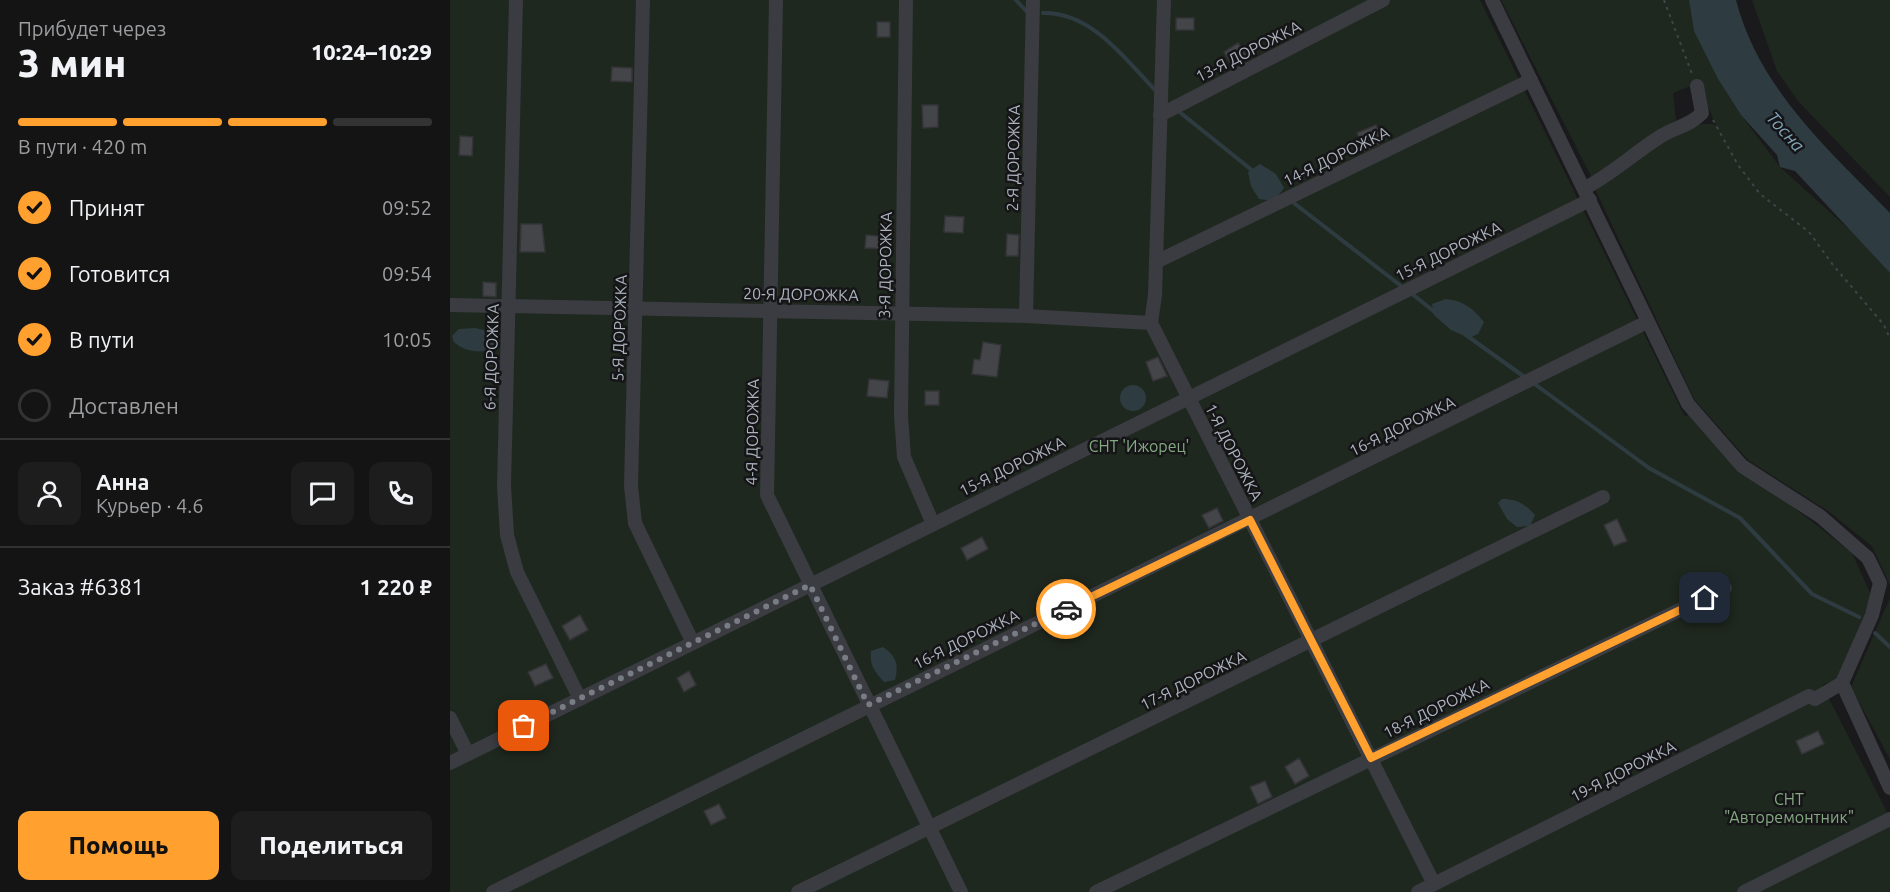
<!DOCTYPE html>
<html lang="ru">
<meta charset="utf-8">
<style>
body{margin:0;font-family:Ubuntu,sans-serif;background:#1d1d1e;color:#f1f3f6;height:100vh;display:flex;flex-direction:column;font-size:22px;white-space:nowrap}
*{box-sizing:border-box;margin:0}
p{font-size:20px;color:#9d9ea0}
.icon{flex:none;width:33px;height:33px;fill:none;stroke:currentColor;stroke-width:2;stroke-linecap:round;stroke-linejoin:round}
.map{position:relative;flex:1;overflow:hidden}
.drawer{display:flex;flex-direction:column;background:#141415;width:450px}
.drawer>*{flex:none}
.pin{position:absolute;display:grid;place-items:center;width:51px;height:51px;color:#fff;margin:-26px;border-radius:12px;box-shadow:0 3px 9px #0006}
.courier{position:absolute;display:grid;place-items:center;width:60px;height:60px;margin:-30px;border:4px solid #ffa02f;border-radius:50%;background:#fff;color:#222;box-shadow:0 2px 8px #0007}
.headline em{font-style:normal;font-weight:800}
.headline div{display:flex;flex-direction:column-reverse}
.headline{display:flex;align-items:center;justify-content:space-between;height:102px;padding:0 18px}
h1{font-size:39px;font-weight:800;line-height:45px}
.bar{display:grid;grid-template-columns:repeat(4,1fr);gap:9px 6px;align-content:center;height:72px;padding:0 18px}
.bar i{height:8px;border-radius:4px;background:#333334}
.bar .current{background:#ffa02f}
.bar p{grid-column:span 4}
.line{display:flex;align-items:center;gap:15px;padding:0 18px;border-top:2px solid #333334}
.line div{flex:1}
.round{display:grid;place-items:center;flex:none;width:63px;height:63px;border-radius:12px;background:#1d1d1e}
ol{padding:0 18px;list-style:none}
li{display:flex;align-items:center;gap:18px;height:66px}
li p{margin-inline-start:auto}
li .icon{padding:6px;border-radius:50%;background:#ffa02f;color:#111;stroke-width:4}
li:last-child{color:#9d9ea0}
li i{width:33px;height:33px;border:3px solid #333334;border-radius:50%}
.primary-button{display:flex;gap:12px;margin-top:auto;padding:12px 18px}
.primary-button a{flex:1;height:69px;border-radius:12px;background:#ffa02f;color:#111;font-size:24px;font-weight:800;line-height:69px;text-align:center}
.primary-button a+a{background:#1d1d1e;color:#f1f3f6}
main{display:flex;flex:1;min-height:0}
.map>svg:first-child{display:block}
.green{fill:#1f281f}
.water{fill:#2e3c42}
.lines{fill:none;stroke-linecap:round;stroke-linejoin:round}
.stream{stroke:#2e3c42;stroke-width:4}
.building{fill:#444549;stroke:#343438;stroke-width:1.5}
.path{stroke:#404449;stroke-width:2;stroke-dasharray:3 4.5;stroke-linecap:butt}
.minor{stroke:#3a3c42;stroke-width:14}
.done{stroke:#787d85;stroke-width:6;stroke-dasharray:0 10.8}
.route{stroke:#ffa02f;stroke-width:8}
.labels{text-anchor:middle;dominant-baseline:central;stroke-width:5;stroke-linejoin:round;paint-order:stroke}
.street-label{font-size:16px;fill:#abb3bd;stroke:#151517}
.park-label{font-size:16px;fill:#84a981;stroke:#151517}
.water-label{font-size:18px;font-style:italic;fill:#80a6ba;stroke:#151517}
</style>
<main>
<section class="drawer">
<div class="headline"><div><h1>3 мин</h1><p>Прибудет через</p></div><em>10:24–10:29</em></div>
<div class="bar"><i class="current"></i><i class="current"></i><i class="current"></i><i></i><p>В пути · 420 m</p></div>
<ol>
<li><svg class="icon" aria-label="check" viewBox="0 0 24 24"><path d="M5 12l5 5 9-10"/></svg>Принят<p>09:52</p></li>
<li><svg class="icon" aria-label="check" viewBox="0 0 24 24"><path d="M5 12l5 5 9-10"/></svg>Готовится<p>09:54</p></li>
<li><svg class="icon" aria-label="check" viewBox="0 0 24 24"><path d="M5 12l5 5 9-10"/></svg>В пути<p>10:05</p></li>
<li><i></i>Доставлен</li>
</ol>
<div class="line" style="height:108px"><a class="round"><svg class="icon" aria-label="person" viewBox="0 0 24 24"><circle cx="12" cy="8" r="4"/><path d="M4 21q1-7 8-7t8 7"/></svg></a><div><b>Анна</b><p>Курьер · 4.6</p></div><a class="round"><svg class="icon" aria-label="chat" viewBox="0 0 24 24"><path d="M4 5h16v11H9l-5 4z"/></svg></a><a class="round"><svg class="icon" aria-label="phone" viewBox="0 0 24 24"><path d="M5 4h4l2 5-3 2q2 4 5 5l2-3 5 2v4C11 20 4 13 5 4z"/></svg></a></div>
<div class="line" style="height:78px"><div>Заказ #6381</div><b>1 220 ₽</b></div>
<div class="primary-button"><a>Помощь</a><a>Поделиться</a></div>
</section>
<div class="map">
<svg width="1440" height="892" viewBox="0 0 1440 892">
<rect width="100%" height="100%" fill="#1a1a1c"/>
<g class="green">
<path d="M0,0H1030L1235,417L1239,414L1289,470L1343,507L1402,553L1422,597L1387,679L1372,685L1440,818V892H0Z"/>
<path d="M1051,0H1239L1244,31L1268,79L1291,115L1330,167L1403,233L1440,273V585L1422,546L1378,511L1298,460L1244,399L1145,189C1171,169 1233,115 1266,125L1248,83L1223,93L1226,120L1142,178Z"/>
<path d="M1302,0H1440V197L1348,101L1327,71Z"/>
<path d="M1440,598V759L1401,687Z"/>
</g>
<g class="water">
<path d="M1239,0H1286C1309,89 1378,149 1440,213V273L1345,171L1330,167L1327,155L1291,115L1268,79L1244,31Z"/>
<path d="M810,164L826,174L834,188L824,201L809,199L801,186L798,172Z"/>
<path d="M996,299C1014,301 1022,308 1034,322L1028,334L1019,338L1001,330L984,315L982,304Z"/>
<path d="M25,328L48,333L50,344C38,355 15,353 4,342L2,336L9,329Z"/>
<circle cx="683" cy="398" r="13"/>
<path d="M1052,499C1067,499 1075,504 1085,515L1080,526L1067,527L1057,519L1048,503Z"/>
<path d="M433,647C446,656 449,664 445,680L434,682C425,672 419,665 421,651Z"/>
</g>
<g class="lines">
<g class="stream">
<path d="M566,0L577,12"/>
<path d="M593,13C642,12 675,59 705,90"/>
<path d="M727,110L803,171"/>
<path d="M840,200L955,289"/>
<path d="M961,293L986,313"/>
<path d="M1016,335L1076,378"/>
<path d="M1082,382L1199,468L1290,518L1362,594L1409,617"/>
<path d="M1425,633L1440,647"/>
</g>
</g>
<g class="building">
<rect x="726" y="18" width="18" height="12"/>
<rect x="427" y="22" width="13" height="15"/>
<path d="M788,43L799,59L783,67L774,52Z"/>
<path d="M162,67L182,68V82L161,81Z"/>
<path d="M472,105H488V127L473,128Z"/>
<path d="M926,125L933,142L915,151L907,133Z"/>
<path d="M10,136L23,137L22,156L9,155Z"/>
<path d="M495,216L514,217L513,233L494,232Z"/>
<path d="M71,224H92L95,252H70Z"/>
<path d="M557,234L569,235L568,256H556Z"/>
<path d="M416,235L438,237L437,249L415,248Z"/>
<path d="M33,282L46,283V297L33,296Z"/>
<path d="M533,342L551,345L547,377L522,374L524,359L530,360Z"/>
<path d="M708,357L717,376L703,381L696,362Z"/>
<path d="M419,379L439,381L437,398L417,396Z"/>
<rect x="475" y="391" width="14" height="14"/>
<path d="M767,508L773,521L759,528L752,515Z"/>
<path d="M1167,519L1177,541L1164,546L1154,525Z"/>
<path d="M532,537L538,549L517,560L511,548Z"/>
<path d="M130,615L138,630L120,640L112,626Z"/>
<path d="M96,664L103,678L85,686L78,672Z"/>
<path d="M239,671L246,685L234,692L227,678Z"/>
<path d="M1368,731L1374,744L1352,754L1346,741Z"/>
<path d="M849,758L859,776L845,784L835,767Z"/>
<path d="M815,781L822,797L808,804L800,787Z"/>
<path d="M269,804L276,818L261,825L254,811Z"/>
</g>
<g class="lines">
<g class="path">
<path d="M1214,0L1242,74"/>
<path d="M1263,120L1288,165L1310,194L1359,232L1383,265L1434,325L1440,339"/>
</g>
<g class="minor">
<path d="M66,0L54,486L57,535L67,572L130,699"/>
<path d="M193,0L181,486L185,523L243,643"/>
<path d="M326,0L317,495L511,892"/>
<path d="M456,0L451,416L454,457L483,524"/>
<path d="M714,0L705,295L701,323L984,884"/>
<path d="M1042,0L1238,404L1292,466L1370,516L1418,558L1430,583L1422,615L1392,683L1440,788"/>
<path d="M710,115L933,0"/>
<path d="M1135,188C1162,174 1183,154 1208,138C1222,128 1240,126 1252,113L1247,86"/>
<path d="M706,262L1081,80"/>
<path d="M0,305L576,316L701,323"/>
<path d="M576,316L583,0"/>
<path d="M0,718L18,754"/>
<path d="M0,763L1140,200"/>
<path d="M43,892L1197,322"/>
<path d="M348,892L1153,497"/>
<path d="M646,892L1275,588"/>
<path d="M968,892L1359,696L1365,699L1392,683"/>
<path d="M1294,892L1440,819"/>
</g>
</g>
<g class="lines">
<path class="done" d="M74,726L360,585L418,705L616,609"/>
<path class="route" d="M616,609L800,520L921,758L1255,598"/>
</g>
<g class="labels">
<g class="street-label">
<text transform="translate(798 51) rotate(-27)">13-Я ДОРОЖКА</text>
<text transform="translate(886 156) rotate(-26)">14-Я ДОРОЖКА</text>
<text transform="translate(563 158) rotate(-89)">2-Я ДОРОЖКА</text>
<text transform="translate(998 251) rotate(-26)">15-Я ДОРОЖКА</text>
<text transform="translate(435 265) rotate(-89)">3-Я ДОРОЖКА</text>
<text transform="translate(351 294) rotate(1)">20-Я ДОРОЖКА</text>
<text transform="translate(169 328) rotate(-88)">5-Я ДОРОЖКА</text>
<text transform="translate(41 357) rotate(-88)">6-Я ДОРОЖКА</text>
<text transform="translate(952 426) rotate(-26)">16-Я ДОРОЖКА</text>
<text transform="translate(302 432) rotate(-89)">4-Я ДОРОЖКА</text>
<text transform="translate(784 452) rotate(63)">1-Я ДОРОЖКА</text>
<text transform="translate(562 466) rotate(-26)">15-Я ДОРОЖКА</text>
<text transform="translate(516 639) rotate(-26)">16-Я ДОРОЖКА</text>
<text transform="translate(743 680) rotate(-26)">17-Я ДОРОЖКА</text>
<text transform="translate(986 708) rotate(-26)">18-Я ДОРОЖКА</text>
<text transform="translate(1173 771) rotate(-27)">19-Я ДОРОЖКА</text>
</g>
<g class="park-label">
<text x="689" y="446">СНТ 'Ижорец'</text>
<text x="1339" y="799">СНТ<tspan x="1339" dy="18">"Авторемонтник"</tspan></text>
</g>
<g class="water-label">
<text transform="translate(1336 131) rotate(48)">Тосна</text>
</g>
</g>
</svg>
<div class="pin" style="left:74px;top:726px;background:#ea580c"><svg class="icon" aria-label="bag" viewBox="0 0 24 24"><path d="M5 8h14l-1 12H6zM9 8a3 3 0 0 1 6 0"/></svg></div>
<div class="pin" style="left:1255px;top:598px;background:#1f2937"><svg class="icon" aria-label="home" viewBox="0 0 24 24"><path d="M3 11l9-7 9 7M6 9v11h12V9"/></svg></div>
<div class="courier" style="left:616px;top:609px"><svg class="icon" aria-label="car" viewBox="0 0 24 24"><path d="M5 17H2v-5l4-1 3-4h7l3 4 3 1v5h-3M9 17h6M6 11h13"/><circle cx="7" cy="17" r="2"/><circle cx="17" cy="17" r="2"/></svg></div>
</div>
</main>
